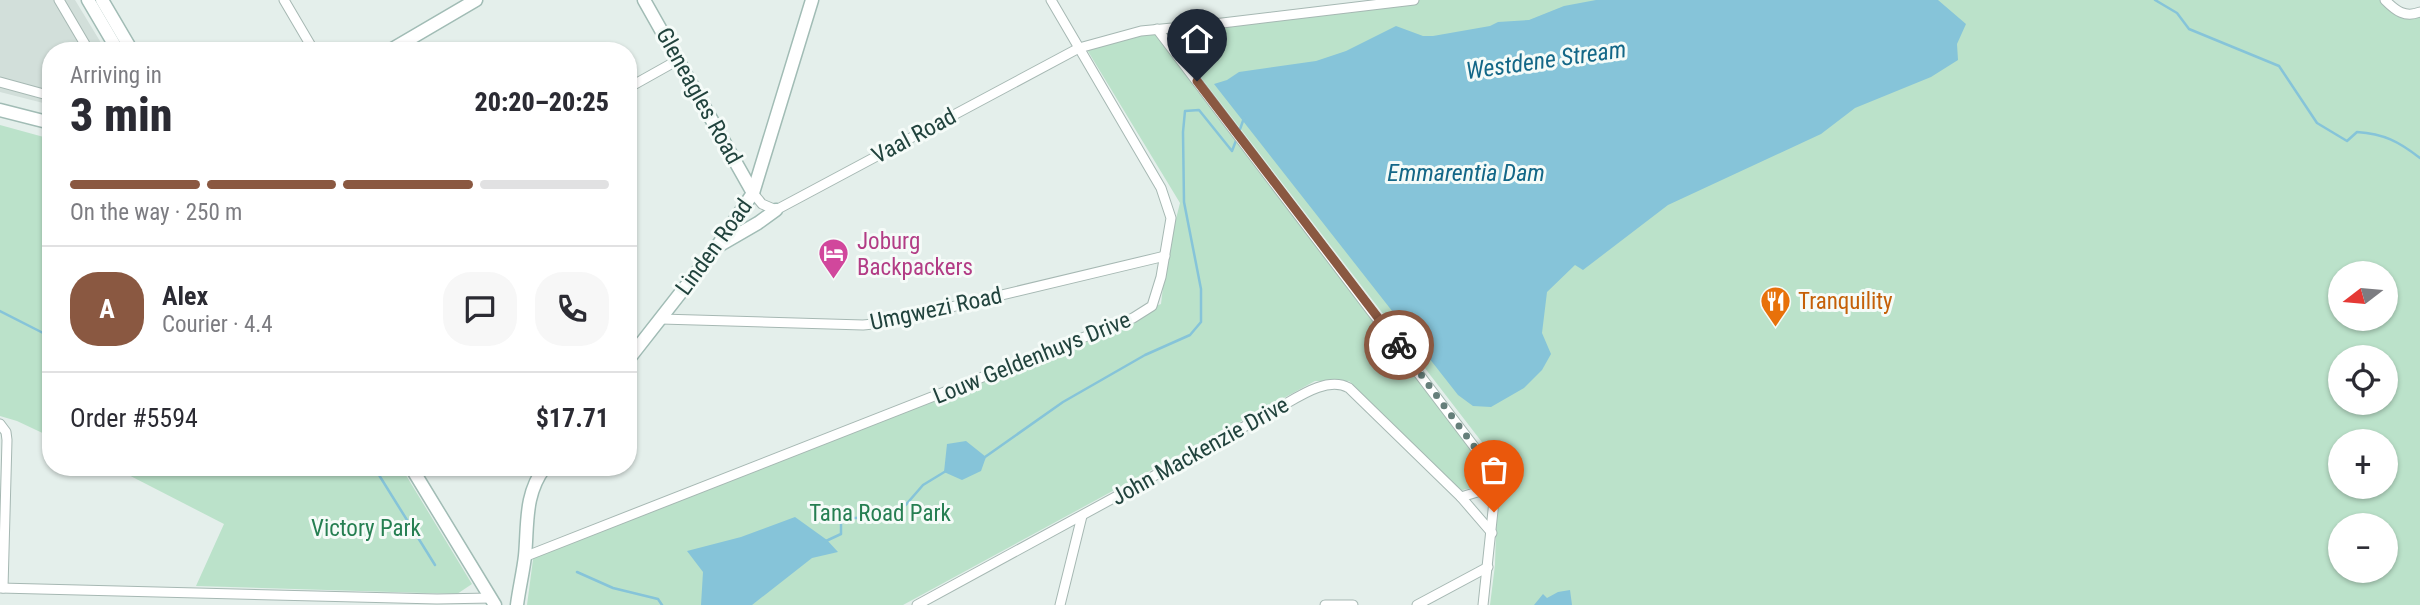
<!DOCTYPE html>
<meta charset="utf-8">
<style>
body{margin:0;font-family:"Roboto Condensed",sans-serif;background:#f7f7f7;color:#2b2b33;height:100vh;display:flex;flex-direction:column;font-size:26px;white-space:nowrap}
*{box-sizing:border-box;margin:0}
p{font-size:23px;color:#7c7c81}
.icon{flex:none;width:38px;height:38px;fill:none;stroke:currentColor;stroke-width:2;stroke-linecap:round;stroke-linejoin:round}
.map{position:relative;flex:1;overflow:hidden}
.drawer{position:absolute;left:42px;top:42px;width:595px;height:434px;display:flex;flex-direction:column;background:#fff;border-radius:28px;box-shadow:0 2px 5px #0004}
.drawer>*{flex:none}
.needle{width:46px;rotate:254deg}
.fabs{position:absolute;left:2328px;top:261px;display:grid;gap:14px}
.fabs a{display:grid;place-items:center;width:70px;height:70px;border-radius:50%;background:#fff;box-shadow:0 2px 5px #0004;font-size:35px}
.pin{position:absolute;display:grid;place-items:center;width:60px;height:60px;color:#fff;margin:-72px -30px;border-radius:50% 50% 50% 0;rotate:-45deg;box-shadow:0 0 7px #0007}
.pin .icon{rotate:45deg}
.courier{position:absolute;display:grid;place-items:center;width:70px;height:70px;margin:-35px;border:5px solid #8a5841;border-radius:50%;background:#fff;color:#222;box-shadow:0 2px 9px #0007}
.head em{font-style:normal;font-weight:800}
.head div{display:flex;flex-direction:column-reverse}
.head{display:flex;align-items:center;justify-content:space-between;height:119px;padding:0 28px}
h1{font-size:46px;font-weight:800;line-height:52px}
.bar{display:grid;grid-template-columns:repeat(4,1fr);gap:10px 7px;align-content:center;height:84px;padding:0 28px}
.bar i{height:9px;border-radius:5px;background:#e1e1e2}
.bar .selected{background:#8a5841}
.bar p{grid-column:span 4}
.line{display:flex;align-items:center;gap:18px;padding:0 28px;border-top:2px solid #e1e1e2}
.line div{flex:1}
.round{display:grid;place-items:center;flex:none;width:74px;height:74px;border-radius:28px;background:#f7f7f7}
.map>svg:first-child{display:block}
.built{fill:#d2dfda}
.green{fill:#bbe2ca;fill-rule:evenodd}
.water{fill:#86c4d9}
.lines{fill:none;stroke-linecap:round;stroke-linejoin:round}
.stream{stroke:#86c4d9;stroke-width:2.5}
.street-casing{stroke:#a6b8b3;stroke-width:11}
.secondary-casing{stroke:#a1bcb5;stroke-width:15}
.street{stroke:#fff;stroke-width:9}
.secondary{stroke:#fff;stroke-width:12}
.done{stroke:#657f7a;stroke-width:7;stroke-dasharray:0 12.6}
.route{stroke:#8a5841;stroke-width:9}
.labels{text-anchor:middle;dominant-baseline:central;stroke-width:6;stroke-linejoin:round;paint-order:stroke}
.street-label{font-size:23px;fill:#21433d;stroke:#f5fbf8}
.hotel-label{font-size:23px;fill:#b23c85;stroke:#f5fbf8;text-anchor:start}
.food-label{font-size:23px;fill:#c56008;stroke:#f5fbf8;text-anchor:start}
.park-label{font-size:23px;fill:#267f52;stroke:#f5fbf8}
.water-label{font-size:24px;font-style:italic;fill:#136787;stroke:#f5fbf8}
</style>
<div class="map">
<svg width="2420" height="605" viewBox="0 0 2420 605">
<rect width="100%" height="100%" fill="#e4efeb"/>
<path class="built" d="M0,0H75L106,51H51V105L0,92Z"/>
<g class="green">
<path d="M1398,0H2381L2387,5L2418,13L2420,12V605H1490L1495,565L1498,463L1166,32ZM2340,273H2385V318H2340ZM2340,357H2385V402H2340ZM2340,441H2385V486H2340ZM2340,525H2385V570H2340Z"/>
<path d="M1156,33L1476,453L1487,484L1459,491L1349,381H1315L903,605H527L534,552L1161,304L1167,254L1180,203L1086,48Z"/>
<path d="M0,125L51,139V437L17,421L0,416Z"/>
<path d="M113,467H401L472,584L457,594L196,586L224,524Z"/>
</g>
<g class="water">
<path d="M1596,0H1938L1966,24L1957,44L1958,60L1931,77L1855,108L1821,134L1668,205L1583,270L1575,265L1547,292L1542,333L1551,354L1542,370L1524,388L1491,407L1473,406L1458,395L1214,84L1227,80L1239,72L1316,61L1346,51L1396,26L1423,36H1433L1490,26L1498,22L1529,20L1564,6Z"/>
<path d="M966,441L986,457L981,471L962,480L944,472L947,444Z"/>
<path d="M795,517L827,540L838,552L812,558L752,605H701L703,572L687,551L741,537Z"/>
<path d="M1570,590L1572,605H1534L1543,594L1547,598L1558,592Z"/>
</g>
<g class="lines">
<g class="stream">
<path d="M2155,0L2177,13L2189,29L2279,66L2317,123L2347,141L2357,132C2384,134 2398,141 2420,158"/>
<path d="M1239,132L1244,118"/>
<path d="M0,311L51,337"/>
<path d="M985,457L1063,402L1145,355L1190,335L1201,322V289L1184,202L1183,132L1185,111L1199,110L1232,151L1237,138"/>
<path d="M374,467L435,565"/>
<path d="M826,541L841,534V519L897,515L923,485L946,471"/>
<path d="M577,572L613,588L658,599L662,605"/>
</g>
<defs>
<g id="street">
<path d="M59,0L89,51"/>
<path d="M284,0L314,51"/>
<path d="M2385,0C2396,11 2405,18 2420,12"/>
<path d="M1157,29L1482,457L1494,487V501L1483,605"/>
<path d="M1179,57L1181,39L1186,27"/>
<path d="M0,82L51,96"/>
<path d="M628,88L678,60"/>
<path d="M753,193L762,204L776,210L1079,48L1141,31L1214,24L1414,0"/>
<path d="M661,319L863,325L884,323L1165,256"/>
<path d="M0,424L6,432L7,440L3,588"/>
<path d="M1461,497L1492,533"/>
<path d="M524,557L1133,318L1152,306L1161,277L1171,218L1161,188L1051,0"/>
<path d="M0,588L437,599L491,598"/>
<path d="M917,605L1275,410C1294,400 1326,375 1349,388L1461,497L1494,487"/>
<path d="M1060,605L1082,516"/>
<path d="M1325,605H1353"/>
<path d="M1417,605L1488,567"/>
</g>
<g id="secondary">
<path d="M88,0L118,51"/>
<path d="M102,0L132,51"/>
<path d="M644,0L753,193"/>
<path d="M389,51L476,0"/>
<path d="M0,110L51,123"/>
<path d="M720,245L758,223L776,210"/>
<path d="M628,360L718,245L753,193L812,0"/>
<path d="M411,467L495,605"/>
<path d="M517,605C519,589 523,573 525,556C528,525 524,494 545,467"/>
</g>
</defs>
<use href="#street" class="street-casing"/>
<use href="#secondary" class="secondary-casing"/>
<use href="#street" class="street"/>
<use href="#secondary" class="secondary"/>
</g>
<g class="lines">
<path class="done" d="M1399,345L1482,457L1493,488L1494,512"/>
<path class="route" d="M1197,81L1399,345"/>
</g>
<defs>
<symbol id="hotel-pin" viewBox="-11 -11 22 30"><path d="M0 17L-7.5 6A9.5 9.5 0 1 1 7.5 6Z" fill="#d1479c" stroke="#f5fbf8"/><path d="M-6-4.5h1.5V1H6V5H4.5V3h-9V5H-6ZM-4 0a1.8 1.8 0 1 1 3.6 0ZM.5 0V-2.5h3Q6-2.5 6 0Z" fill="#fff"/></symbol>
<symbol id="restaurant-pin" viewBox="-11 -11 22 30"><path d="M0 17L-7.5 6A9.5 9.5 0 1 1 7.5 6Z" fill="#e8710a" stroke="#f5fbf8"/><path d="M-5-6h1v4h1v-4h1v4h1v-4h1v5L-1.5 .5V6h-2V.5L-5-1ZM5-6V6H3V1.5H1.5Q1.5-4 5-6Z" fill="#fff"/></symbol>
</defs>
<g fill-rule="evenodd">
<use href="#hotel-pin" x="816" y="236" width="35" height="47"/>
<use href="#restaurant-pin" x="1758" y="284" width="35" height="47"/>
</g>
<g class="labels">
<g class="street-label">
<text transform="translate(699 96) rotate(61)">Gleneagles Road</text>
<text transform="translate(914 136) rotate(-28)">Vaal Road</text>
<text transform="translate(714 247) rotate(-54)">Linden Road</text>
<text transform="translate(936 309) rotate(-12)">Umgwezi Road</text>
<text transform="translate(1032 358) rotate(-22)">Louw Geldenhuys Drive</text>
<text transform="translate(1200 451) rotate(-29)">John Mackenzie Drive</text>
</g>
<g class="hotel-label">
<text x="857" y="241">Joburg<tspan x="857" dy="26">Backpackers</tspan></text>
</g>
<g class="food-label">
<text x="1798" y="301">Tranquility</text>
</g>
<g class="park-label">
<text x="880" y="513">Tana Road Park</text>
<text x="366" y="528">Victory Park</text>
</g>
<g class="water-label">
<text transform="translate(1546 60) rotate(-8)">Westdene Stream</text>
<text x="1466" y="173">Emmarentia Dam</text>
</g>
</g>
</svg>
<div class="fabs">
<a><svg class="needle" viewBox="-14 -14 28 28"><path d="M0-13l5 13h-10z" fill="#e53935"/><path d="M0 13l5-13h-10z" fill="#7c7c81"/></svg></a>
<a><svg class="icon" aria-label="locate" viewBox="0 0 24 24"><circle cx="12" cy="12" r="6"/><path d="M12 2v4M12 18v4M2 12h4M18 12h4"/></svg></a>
<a>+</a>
<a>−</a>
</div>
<div class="pin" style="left:1494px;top:512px;background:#ea580c"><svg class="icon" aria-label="bag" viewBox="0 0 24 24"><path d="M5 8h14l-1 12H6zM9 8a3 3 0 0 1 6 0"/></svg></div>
<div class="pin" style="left:1197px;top:81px;background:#1f2937"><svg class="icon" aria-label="home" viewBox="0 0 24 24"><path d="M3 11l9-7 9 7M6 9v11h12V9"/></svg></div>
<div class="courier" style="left:1399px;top:345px"><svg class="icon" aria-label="bike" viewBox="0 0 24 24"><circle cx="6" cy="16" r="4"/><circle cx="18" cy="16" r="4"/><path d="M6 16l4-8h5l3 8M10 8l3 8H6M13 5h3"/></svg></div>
<section class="drawer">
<div class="head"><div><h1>3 min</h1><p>Arriving in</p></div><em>20:20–20:25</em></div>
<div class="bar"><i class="selected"></i><i class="selected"></i><i class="selected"></i><i></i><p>On the way · 250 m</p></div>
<div class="line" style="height:126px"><b class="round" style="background:#8a5841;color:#fff">A</b><div><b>Alex</b><p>Courier · 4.4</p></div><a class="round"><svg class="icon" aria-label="chat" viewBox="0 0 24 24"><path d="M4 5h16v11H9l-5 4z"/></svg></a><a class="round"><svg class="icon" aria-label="phone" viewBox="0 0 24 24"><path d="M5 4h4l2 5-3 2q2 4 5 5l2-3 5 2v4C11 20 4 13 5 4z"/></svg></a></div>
<div class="line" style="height:91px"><div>Order #5594</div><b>$17.71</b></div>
</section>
</div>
